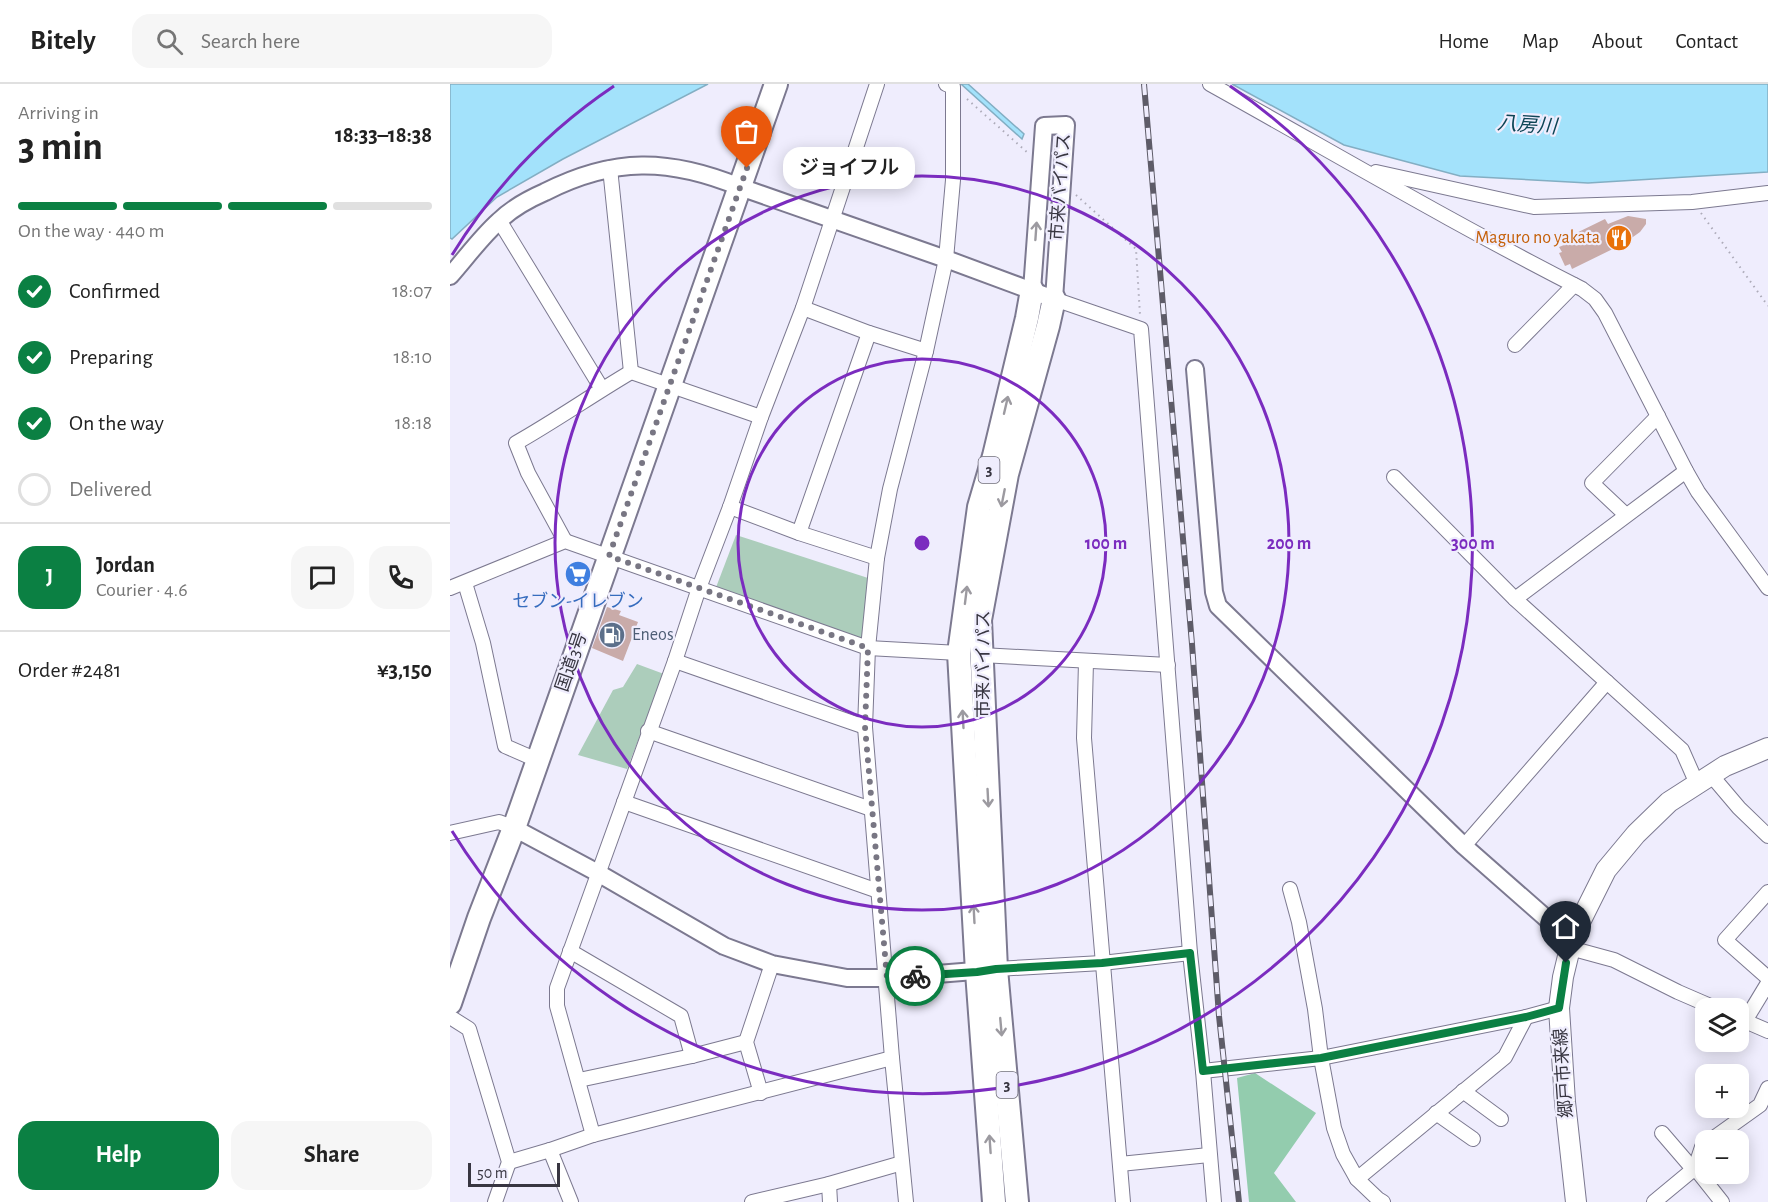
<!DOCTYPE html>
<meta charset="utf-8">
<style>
body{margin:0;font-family:"Alegreya Sans","Noto Sans JP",sans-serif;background:#f6f6f6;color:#222;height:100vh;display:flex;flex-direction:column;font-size:22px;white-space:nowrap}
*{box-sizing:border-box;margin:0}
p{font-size:20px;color:#767676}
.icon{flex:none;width:33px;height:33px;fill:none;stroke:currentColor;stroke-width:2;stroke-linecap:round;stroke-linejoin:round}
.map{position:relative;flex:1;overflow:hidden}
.drawer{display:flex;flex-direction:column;background:#fff;width:450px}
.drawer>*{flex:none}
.fabs{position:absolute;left:1245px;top:914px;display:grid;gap:12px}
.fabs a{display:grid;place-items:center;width:54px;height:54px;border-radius:12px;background:#fff;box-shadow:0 3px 15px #0003;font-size:30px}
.scale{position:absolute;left:18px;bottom:15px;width:92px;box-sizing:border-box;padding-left:6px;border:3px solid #383641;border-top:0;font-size:16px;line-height:21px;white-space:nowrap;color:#383641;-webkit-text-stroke:4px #efedfd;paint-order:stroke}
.pin{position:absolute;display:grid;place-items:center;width:51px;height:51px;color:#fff;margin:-62px -26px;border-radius:50% 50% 50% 0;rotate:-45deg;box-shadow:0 0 6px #0007}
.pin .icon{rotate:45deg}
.courier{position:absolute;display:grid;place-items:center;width:60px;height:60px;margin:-30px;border:4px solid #0b8043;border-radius:50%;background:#fff;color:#222;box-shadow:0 2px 8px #0007}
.bubble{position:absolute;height:42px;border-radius:18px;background:#fff;box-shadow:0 3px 15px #0003;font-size:20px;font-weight:600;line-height:42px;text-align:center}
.head em{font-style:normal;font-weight:600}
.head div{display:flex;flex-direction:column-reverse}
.head{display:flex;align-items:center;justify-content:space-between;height:102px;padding:0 18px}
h1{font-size:39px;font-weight:600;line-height:45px}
.bar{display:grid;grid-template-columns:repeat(4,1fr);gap:9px 6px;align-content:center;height:72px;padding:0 18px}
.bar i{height:8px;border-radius:4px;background:#e0e0e0}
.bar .active{background:#0b8043}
.bar p{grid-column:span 4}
.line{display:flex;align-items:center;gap:15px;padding:0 18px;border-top:2px solid #e0e0e0}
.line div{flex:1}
.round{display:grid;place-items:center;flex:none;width:63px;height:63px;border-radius:18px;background:#f6f6f6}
ol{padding:0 18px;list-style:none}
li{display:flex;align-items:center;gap:18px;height:66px}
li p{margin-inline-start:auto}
li .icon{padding:6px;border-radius:50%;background:#0b8043;color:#fff;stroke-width:4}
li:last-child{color:#767676}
li i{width:33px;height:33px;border:3px solid #e0e0e0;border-radius:50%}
.cta{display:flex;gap:12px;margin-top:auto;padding:12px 18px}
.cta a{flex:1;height:69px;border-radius:18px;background:#0b8043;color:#fff;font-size:24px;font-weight:600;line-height:69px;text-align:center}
.cta a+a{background:#f6f6f6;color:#222}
header{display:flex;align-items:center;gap:36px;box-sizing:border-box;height:84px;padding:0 30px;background:#fff;border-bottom:2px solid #e0e0e0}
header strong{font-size:28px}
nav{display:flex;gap:33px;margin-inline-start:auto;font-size:21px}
.search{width:420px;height:54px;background:#f6f6f6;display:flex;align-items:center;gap:15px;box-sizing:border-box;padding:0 21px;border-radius:18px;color:#767676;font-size:22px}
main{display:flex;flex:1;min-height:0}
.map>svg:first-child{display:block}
.green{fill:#accdbb}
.forest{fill:#93ccae}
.water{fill:#a3e2fb;stroke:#83aec3;stroke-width:1.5}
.building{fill:#c9aba9}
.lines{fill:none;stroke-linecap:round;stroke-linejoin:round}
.minor-casing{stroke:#7c7990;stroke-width:16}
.tertiary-casing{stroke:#7c7990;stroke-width:20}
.secondary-casing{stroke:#7c7990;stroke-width:22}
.trunk-casing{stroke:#7c7990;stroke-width:26}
.path{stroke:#adabb9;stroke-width:2;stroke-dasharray:1.5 4.5;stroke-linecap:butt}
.minor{stroke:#fff;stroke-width:14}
.tertiary{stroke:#fff;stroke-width:16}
.secondary{stroke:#fff;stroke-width:20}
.trunk{stroke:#fff;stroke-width:22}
.rail-casing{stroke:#5e5c68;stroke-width:6}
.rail{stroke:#efedfd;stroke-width:4;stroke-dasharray:11;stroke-linecap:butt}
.oneway{stroke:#9c9aa0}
.done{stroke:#787683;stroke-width:6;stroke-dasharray:0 10.8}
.route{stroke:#0b8043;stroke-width:8}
.ring{fill:none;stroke:#7b2cbf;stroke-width:3}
.labels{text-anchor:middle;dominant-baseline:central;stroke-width:4.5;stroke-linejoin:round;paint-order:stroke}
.shield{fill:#efedfd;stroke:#6f6d79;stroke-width:1.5}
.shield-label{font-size:16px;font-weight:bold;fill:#383641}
.street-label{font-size:18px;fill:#383641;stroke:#efedfd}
.food-label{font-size:18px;fill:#c56008;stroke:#efedfd;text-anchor:end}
.shop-label{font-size:18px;fill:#366cbe;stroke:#efedfd}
.service-label{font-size:18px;fill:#4e5e75;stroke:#efedfd;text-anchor:start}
.water-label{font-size:20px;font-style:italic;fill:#0d4556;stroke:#efedfd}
.centre{fill:#7b2cbf;stroke:#efedfd;stroke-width:3}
.ring-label{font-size:18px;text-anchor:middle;font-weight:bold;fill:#7b2cbf;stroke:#efedfd;stroke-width:4.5;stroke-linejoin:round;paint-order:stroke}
</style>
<header>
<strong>Bitely</strong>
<div class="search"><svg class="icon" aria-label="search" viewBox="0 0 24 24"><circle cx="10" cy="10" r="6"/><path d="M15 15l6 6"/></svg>Search here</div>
<nav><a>Home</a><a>Map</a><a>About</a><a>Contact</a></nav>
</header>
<main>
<section class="drawer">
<div class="head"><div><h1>3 min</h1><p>Arriving in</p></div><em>18:33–18:38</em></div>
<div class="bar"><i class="active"></i><i class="active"></i><i class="active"></i><i></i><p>On the way · 440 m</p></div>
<ol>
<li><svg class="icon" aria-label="check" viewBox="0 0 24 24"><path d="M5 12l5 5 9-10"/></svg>Confirmed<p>18:07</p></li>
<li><svg class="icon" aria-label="check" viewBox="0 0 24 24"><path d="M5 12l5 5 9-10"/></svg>Preparing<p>18:10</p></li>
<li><svg class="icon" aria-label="check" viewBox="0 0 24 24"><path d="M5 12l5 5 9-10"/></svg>On the way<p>18:18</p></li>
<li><i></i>Delivered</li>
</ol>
<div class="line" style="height:108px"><b class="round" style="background:#0b8043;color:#fff">J</b><div><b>Jordan</b><p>Courier · 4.6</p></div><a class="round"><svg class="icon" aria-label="chat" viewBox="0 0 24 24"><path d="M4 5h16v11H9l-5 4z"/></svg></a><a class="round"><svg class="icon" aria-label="phone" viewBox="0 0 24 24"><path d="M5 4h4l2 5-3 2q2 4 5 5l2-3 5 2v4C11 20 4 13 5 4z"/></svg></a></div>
<div class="line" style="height:78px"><div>Order #2481</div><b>¥3,150</b></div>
<div class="cta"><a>Help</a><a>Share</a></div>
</section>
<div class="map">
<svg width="1318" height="1118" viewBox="0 0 1318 1118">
<rect width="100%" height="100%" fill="#efedfd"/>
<g class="green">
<path d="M286,451L418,494L415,559L265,506Z"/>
<path d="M187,580L214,590L177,685L128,671L163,606L173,603Z"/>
</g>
<path class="forest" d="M805,989L866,1029L824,1089L846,1118H799L787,994Z"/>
<g class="water">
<path d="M0,0H258L113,75L47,113L2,155L0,154Z"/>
<path d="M511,0H518L574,50L572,55Z"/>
<path d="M782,0H1318V88L1138,99L1010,92L894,61Z"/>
</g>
<g class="building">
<path d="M1178,132L1196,135V140L1190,148L1173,160L1122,185L1120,180L1115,182L1109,169L1112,168L1109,163L1114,161L1112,156L1155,135L1158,140Z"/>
<path d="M157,523L171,527L169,531L188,538L173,577L142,564Z"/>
</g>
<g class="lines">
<defs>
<g id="minor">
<path d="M760,0C884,69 1006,141 1132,205L1145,215L1155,229L1236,387L1248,408L1318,504"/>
<path d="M160,84L181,288"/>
<path d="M926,88L1084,123L1242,118L1318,109"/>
<path d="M49,136L152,305"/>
<path d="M604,215L691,245L740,869L753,987L764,1118"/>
<path d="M353,224L419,249L476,267"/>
<path d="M1065,261L1124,201"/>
<path d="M944,393L1065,515L1232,666L1247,700"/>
<path d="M280,423L349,449L427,474"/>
<path d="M1176,431L1142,399L1208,332"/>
<path d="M349,449L419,249"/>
<path d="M115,457L78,389L66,359C105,337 142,311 181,288L311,333"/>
<path d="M15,499L33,559L55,662L87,676"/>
<path d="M0,504L115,457L418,564L509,569"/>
<path d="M1065,515L1236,387"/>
<path d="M531,571L718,581"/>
<path d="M225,577L415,643"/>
<path d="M636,578L634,654L673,1118"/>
<path d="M198,647L421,725"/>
<path d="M1261,691L1289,724L1318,752"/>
<path d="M174,718L428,807"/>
<path d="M0,749L49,738L64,744"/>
<path d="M1014,762L1157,598"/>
<path d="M840,805L849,838L865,925L871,974L884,1044L893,1070L907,1095L928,1115L933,1118"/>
<path d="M1318,808L1275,856L1318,894"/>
<path d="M1120,864L1164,876L1228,908L1265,924"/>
<path d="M120,867L231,932L242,972"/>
<path d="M546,885L652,879L740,869"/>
<path d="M0,933L19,945L59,1078L45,1118"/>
<path d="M1288,934L1318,947"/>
<path d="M1295,937L1318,899"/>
<path d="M753,987L871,974L1076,933L1109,924"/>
<path d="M129,996L242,972L296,958"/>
<path d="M1013,1007L1051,1035"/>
<path d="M311,1009L296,958L322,880"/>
<path d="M986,1029L1023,1055"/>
<path d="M1212,1049L1243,1085"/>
<path d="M143,1051L107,922V904L225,577L249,504L280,423L311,333L353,224L427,0"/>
<path d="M1261,1056L1310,1021L1318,1004"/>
<path d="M100,1066L121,1118"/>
<path d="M59,1078L100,1066L143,1051L442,974"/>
<path d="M670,1080L759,1071"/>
<path d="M1245,1084L1272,1118"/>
<path d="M907,1095L1055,973L1076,933"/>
<path d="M379,1100L380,1118"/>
<path d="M302,1118L379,1100L452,1079"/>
<path d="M456,1118L442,974L415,643L418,564L427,474L440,405L476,267L496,175L503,96V3L496,0"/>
<path d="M1204,1118L1245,1084L1252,1063L1256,1060"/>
</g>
<g id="tertiary">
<path d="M0,192C16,174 31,153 49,137C61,125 79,115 95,108C164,73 219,74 290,103L496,175L604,215L616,41L594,42L582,206"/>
<path d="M745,285L764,508L768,522L1014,762L1122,857"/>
<path d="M64,744L148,789L274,862L322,880L397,894H437L537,886"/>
</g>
<path id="secondary" d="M1126,1118L1115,1018L1109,924L1113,893L1120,864L1128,842L1156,786L1186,750L1219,718L1275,682L1318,664"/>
<g id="trunk">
<path d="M0,919L29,834L64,744L326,0"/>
<path d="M544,1118L527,888L509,569L529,423L544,372L577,234L582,206"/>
<path d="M567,1118L546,885L530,536L557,390L598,242L604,215"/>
</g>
</defs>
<use href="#minor" class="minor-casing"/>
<use href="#tertiary" class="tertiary-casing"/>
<use href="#secondary" class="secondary-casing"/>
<use href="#trunk" class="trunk-casing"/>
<g class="path">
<path d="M517,15L578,69"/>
<path d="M626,111L686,165L690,231"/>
<path d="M1251,129L1318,222"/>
</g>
<use href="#minor" class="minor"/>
<use href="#tertiary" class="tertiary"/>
<use href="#secondary" class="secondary"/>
<use href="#trunk" class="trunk"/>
<defs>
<path id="rail" d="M694,0L742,560L769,932L789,1118"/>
</defs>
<use href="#rail" class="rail-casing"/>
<use href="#rail" class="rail"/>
</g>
<defs><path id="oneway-shaft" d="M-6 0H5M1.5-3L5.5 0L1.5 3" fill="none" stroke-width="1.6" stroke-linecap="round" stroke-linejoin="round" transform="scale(1.5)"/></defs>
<g class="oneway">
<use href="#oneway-shaft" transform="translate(586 147) rotate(-86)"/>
<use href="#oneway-shaft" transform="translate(556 321) rotate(-77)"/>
<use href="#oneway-shaft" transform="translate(553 414) rotate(101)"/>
<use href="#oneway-shaft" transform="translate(516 511) rotate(-83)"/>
<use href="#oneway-shaft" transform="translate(513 635) rotate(-93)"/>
<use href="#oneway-shaft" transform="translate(538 714) rotate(87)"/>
<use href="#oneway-shaft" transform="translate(524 830) rotate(-93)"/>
<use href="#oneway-shaft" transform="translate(551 943) rotate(85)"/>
<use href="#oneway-shaft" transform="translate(540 1060) rotate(-94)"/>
</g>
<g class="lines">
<path class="done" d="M297,84L159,472L418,564L415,643L437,894L465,892"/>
<path class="route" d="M465,892L527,888L546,885L652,879L740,869L753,987L871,974L1076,933L1109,924L1116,879"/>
</g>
<g class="ring">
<circle cx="472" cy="459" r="184"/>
<circle cx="472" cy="459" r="367"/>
<path d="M2 171A551 551 0 0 1 164 2M780 2A551 551 0 1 1 2 747"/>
</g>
<defs>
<symbol id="restaurant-disc" viewBox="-11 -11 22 22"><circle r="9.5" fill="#e8710a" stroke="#efedfd"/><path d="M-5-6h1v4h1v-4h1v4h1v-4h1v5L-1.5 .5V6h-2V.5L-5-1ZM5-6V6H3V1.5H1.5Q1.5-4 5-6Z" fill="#fff"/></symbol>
<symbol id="supermarket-disc" viewBox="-11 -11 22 22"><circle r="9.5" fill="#3f7fe0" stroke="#efedfd"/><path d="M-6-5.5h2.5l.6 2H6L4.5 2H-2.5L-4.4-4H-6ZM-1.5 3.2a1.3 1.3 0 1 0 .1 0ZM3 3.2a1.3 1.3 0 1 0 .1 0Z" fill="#fff"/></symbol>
<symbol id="fuel-disc" viewBox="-11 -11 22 22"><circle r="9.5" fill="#5c6f8a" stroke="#efedfd"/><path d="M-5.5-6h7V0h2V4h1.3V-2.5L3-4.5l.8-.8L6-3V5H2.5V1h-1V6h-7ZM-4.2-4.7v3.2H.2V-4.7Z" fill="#fff"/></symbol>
</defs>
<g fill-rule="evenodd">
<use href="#restaurant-disc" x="1154" y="139" width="30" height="30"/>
<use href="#supermarket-disc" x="113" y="475" width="30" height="30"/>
<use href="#fuel-disc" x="147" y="536" width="30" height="30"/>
</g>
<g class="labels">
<g class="shield">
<rect x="528.5" y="373" width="21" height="26" rx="4.5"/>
<rect x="546.5" y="988" width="21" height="26" rx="4.5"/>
</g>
<g class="shield-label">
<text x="539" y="386">3</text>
<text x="557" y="1001">3</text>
</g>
<g class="street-label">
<text transform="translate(611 103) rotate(-86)">市来バイパス</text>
<text transform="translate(122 578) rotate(-71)">国道3号</text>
<text transform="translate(534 580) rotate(-90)">市来バイパス</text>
<text transform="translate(1114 989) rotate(-94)">郷戸市来線</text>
</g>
<g class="food-label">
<text x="1150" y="154">Maguro no yakata</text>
</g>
<g class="shop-label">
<text x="128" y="518">セブン-イレブン</text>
</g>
<g class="service-label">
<text x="182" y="551">Eneos</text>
</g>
<g class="water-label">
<text transform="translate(1077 41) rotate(4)">八房川</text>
</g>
</g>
<circle cx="472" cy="459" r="9" class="centre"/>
<g class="ring-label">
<text x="656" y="465">100 m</text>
<text x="839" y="465">200 m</text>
<text x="1023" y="465">300 m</text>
</g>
</svg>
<div class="fabs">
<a><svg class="icon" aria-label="layers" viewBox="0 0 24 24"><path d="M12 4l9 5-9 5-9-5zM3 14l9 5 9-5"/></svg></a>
<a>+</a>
<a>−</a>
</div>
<div class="scale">50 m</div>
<div class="pin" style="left:297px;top:84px;background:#ea580c"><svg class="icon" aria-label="bag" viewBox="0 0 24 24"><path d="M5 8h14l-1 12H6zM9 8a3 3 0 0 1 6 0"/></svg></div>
<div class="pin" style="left:1116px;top:879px;background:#1f2937"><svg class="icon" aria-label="home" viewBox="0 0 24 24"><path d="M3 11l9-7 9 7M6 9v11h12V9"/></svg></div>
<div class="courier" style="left:465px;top:892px"><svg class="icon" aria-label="bike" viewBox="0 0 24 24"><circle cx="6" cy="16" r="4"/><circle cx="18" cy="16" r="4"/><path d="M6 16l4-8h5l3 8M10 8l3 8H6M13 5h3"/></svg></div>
<div class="bubble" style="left:333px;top:63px;width:132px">ジョイフル</div>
</div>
</main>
